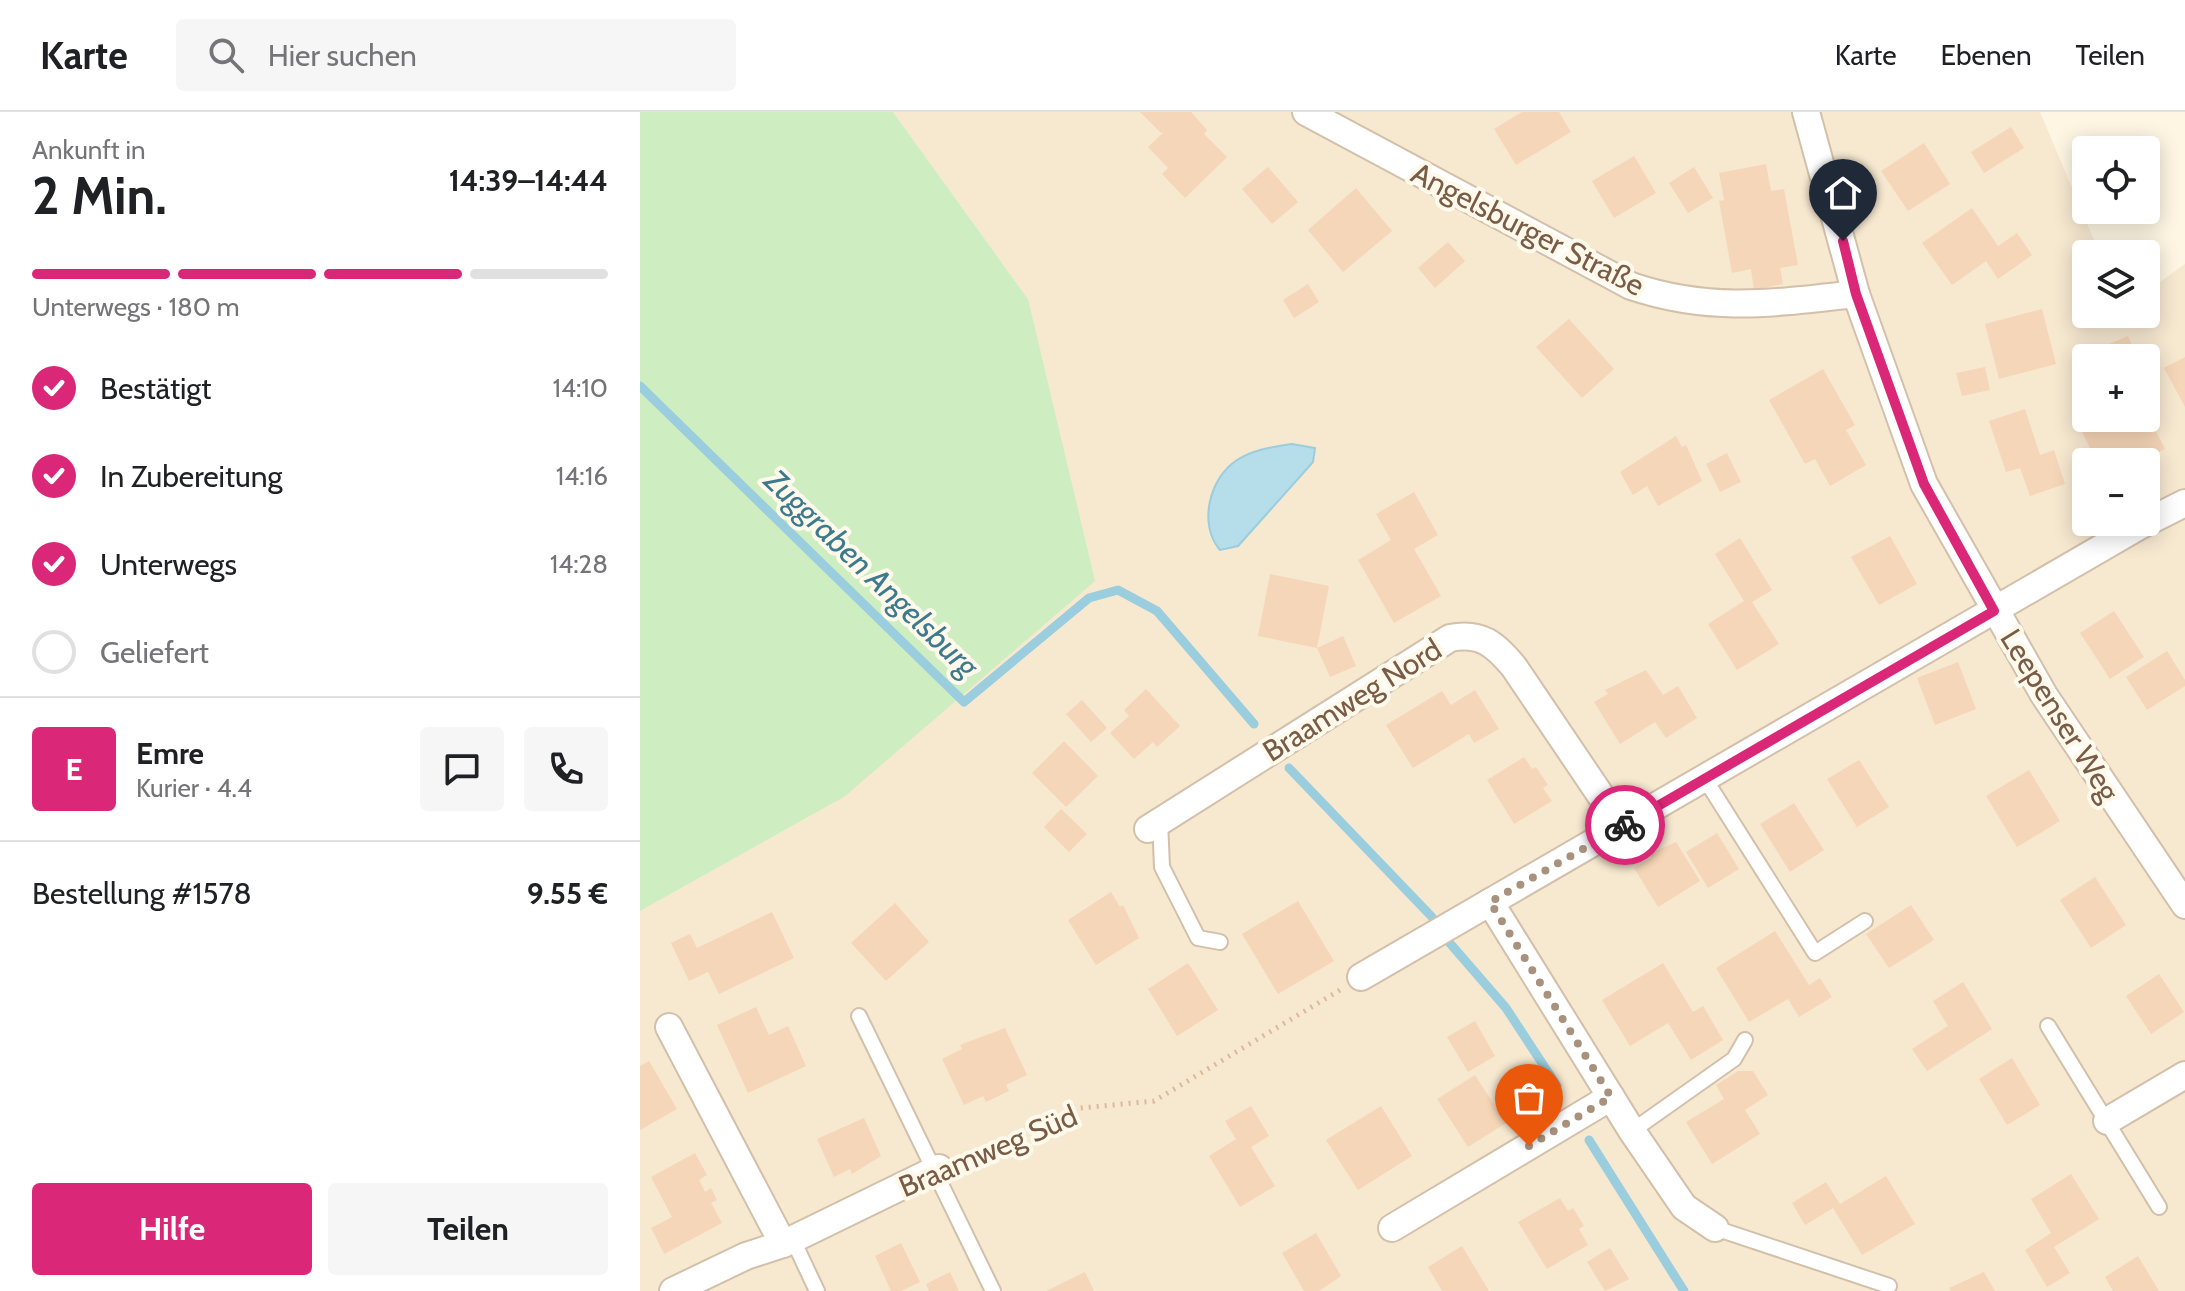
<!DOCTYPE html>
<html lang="de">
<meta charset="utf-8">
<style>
body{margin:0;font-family:Cabin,sans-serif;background:#f6f6f6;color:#202124;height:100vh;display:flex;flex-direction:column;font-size:30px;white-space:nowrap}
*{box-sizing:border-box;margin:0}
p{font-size:26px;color:#757577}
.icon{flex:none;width:44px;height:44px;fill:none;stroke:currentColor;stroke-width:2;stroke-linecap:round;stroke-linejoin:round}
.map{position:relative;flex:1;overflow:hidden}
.panel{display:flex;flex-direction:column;background:#fff;width:640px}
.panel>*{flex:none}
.tools{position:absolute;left:1432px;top:24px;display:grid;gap:16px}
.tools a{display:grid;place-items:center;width:88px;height:88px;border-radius:8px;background:#fff;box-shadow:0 4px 20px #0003;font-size:40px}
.pin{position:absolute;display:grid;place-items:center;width:68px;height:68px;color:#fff;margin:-82px -34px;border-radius:50% 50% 50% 0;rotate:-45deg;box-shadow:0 0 8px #0007}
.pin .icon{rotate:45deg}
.courier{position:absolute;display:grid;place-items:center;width:80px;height:80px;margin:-40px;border:6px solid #db2777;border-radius:50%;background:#fff;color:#222;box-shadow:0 2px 10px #0007}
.headline em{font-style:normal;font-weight:700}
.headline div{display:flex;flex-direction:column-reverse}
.headline{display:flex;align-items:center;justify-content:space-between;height:136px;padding:0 32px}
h1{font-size:52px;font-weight:700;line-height:60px}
.bar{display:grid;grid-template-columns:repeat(4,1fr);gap:12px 8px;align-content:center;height:96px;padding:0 32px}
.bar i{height:10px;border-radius:6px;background:#e0e0e0}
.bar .selected{background:#db2777}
.bar p{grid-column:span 4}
.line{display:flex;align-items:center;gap:20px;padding:0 32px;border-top:2px solid #e0e0e0}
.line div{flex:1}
.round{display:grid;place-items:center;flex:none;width:84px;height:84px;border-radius:8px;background:#f6f6f6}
ol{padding:0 32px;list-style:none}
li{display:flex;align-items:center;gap:24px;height:88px}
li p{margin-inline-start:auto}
li .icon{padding:8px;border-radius:50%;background:#db2777;color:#fff;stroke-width:4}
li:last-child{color:#757577}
li i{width:44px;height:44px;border:4px solid #e0e0e0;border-radius:50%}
.cta{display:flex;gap:16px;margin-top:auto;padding:16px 32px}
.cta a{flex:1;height:92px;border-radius:8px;background:#db2777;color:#fff;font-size:32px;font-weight:700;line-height:92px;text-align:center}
.cta a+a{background:#f6f6f6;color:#202124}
header{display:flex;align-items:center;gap:48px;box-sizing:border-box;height:112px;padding:0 40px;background:#fff;border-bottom:2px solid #e0e0e0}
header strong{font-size:38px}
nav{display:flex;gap:44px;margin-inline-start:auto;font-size:28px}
.search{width:560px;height:72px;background:#f6f6f6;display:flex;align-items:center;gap:20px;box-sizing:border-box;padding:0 28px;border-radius:8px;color:#757577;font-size:30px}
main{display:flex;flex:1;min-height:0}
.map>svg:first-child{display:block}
.residential{fill:#f7e8d0;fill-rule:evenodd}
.green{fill:#ceedc0}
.water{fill:#b5deea;stroke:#9acddd;stroke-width:2}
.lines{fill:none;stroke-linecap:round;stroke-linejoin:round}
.stream{stroke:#9acddd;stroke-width:9}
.building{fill:#f6d6b8}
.service-casing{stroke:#d3c0aa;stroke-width:18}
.minor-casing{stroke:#d3c0aa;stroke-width:30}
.path{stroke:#dcb99a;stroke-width:5;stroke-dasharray:2 6;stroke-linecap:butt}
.service{stroke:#fff;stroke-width:14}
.minor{stroke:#fff;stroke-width:26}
.done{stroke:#a8927d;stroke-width:8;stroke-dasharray:0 14.4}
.route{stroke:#db2777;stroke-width:10}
.labels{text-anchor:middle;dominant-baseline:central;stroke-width:8;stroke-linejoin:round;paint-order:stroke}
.street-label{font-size:30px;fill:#795c46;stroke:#fff9eb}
.water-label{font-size:32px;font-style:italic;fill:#3d7a8f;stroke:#fff9eb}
</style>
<header>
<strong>Karte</strong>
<div class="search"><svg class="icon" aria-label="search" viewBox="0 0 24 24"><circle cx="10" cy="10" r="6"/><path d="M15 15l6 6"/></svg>Hier suchen</div>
<nav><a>Karte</a><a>Ebenen</a><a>Teilen</a></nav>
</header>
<main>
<section class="panel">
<div class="headline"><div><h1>2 Min.</h1><p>Ankunft in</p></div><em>14:39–14:44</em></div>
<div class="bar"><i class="selected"></i><i class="selected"></i><i class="selected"></i><i></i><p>Unterwegs · 180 m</p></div>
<ol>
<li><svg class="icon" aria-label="check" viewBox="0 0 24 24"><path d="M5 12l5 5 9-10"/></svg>Bestätigt<p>14:10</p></li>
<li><svg class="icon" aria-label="check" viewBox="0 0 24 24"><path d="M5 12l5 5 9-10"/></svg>In Zubereitung<p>14:16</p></li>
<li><svg class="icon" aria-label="check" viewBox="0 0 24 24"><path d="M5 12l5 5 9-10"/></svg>Unterwegs<p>14:28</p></li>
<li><i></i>Geliefert</li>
</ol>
<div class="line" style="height:144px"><b class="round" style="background:#db2777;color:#fff">E</b><div><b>Emre</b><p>Kurier · 4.4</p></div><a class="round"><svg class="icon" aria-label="chat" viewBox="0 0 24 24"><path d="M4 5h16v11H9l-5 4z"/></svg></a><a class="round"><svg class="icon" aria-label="phone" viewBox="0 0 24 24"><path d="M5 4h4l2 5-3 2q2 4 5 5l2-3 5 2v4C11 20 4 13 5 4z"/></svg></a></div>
<div class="line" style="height:104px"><div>Bestellung #1578</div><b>9.55 €</b></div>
<div class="cta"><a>Hilfe</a><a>Teilen</a></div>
</section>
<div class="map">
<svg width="1545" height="1179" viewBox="0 0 1545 1179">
<rect width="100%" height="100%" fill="#fef6e3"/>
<path class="residential" d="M253,0H1400L1460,142H1446V202H1506V180L1545,152V1179H0V799L204,685L388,187ZM1446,246H1506V306H1446ZM1446,350H1506V410H1446Z"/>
<path class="green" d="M0,0H253L388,187L455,469L204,685L0,799Z"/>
<path class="water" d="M652,332L675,336L673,350L598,434L580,438C558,413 569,366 597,348C614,337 633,335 652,332Z"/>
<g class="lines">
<g class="stream">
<path d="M0,274L324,590L449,486L478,478L517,499L614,612"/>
<path d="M649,656L792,805"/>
<path d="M808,829L866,896L917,974"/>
<path d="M949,1028L1044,1179"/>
</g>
</g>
<g class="building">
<path d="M500,0H551L567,18L564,22L587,45L545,86L522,62L528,56L508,35L524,20L521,21Z"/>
<path d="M882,0H919L931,20L876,53L854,17Z"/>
<path d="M1371,15L1384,36L1344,61L1331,40Z"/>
<path d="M1284,31L1310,72L1268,99L1241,59Z"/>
<path d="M994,44L1016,81L974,106L952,69Z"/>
<path d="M1126,52L1131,79L1144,77L1158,153L1140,156L1143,172L1114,178L1111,157L1092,161L1079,89L1084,88L1079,61Z"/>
<path d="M628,55L658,90L632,112L602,77Z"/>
<path d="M1054,55L1073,86L1048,101L1029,71Z"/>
<path d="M716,76L752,119L703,160L668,118Z"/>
<path d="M1332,96L1358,134L1377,121L1392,143L1358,167L1346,149L1312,173L1282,131Z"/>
<path d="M808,130L825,149L795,176L778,156Z"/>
<path d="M668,172L679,190L654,206L643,188Z"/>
<path d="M1402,197L1416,252L1359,267L1345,212Z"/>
<path d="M929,207L974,257L942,286L896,235Z"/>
<path d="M1488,224L1497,246H1459L1455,238Z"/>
<path d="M1545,245V295L1524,256Z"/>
<path d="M1345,255L1350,278L1322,284L1316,261Z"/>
<path d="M1183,257L1215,313L1206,318L1226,353L1190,374L1175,347L1165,352L1129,288Z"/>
<path d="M1385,297L1400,343L1414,338L1425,372L1390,384L1380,356L1366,360L1349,309Z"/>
<path d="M1506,300L1525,337L1499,350H1457L1442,320L1469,306H1506Z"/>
<path d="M1036,324L1042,335L1046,333L1062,369L1018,394L1007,374L993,383L980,360Z"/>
<path d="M1087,341L1101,370L1080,380L1066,352Z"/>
<path d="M774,380L798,423L774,437L801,484L754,511L718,448L751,428L736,402Z"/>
<path d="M1250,424L1277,472L1239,493L1211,445Z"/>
<path d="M1100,426L1132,478L1112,490L1139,532L1097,558L1068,512L1104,489L1075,442Z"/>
<path d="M630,462L689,474L677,536L618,524Z"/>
<path d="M1474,499L1504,545L1470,567L1440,521Z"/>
<path d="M703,524L716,554L690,565L677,536Z"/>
<path d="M1527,539L1545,568V574L1507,598L1486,565Z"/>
<path d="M1318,550L1336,597L1295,613L1277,566Z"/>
<path d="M1006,558L1023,583L1038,574L1057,606L1026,626L1015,610L980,632L954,590L968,582L965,578Z"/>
<path d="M506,577L540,614L517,635L513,630L494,647L470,621L489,604L484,598Z"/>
<path d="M835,578L859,617L834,631L829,622L773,656L746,613L802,579L811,593Z"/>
<path d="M442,588L467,616L451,630L426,602Z"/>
<path d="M424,629L458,664L426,695L392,661Z"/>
<path d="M884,645L892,657L896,655L908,673L903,676L912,689L874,712L847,668Z"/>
<path d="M1219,648L1249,695L1217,715L1187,667Z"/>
<path d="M1389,658L1420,709L1377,735L1346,684Z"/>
<path d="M1154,691L1184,738L1150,760L1120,712Z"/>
<path d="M421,697L447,722L429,740L404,715Z"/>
<path d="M1077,721L1099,757L1068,776L1046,740Z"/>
<path d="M1036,730L1060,769L1018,795L994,756L1011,746L1009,742Z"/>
<path d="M1455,765L1486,813L1451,836L1420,788Z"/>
<path d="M471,780L480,795L483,793L499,826L456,853L428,808Z"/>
<path d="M658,789L694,849L638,882L602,822Z"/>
<path d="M255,791L289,830L246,869L211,831Z"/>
<path d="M1271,793L1294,828L1249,856L1226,822Z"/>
<path d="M132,800L154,846L79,882L68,860L49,869L31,831L50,822L57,836Z"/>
<path d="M1135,819L1169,873L1180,866L1192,885L1159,905L1148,887L1109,910L1076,856Z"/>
<path d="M548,851L578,898L537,924L508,877Z"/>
<path d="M1023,851L1053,900L1063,894L1083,928L1051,948L1028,911L990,934L962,888Z"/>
<path d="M1519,862L1544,900L1511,922L1486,884Z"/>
<path d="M1323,870L1352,917L1287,959L1272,937L1308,914L1293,889Z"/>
<path d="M116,895L129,923L148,914L166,954L108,981L77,913Z"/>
<path d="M835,909L855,944L828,960L807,925Z"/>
<path d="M365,916L387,963L366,973L369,979L346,990L343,984L324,993L302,947L322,937L320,933Z"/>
<path d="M1372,946L1400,993L1367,1013L1339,967Z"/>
<path d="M9,949L37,997L0,1018V954Z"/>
<path d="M1098,959H1113L1128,983L1105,998L1120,1022L1072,1052L1046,1010L1084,987L1076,973Z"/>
<path d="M835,963L866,1011L828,1035L797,987Z"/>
<path d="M611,994L629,1024L611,1035L635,1074L600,1095L569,1044L596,1027L585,1009Z"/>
<path d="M741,994L772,1044L718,1078L686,1028Z"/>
<path d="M224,1006L241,1044L212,1062L210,1057L194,1065L177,1027Z"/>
<path d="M55,1041L67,1063L59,1068L65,1080L71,1076L77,1088L71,1091L82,1111L24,1142L11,1116L32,1105L11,1065Z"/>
<path d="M1431,1062L1459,1107L1414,1135L1430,1161L1407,1175L1385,1138L1411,1121L1391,1087Z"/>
<path d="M1246,1064L1275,1112L1222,1143L1193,1096L1165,1113L1152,1091L1186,1070L1200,1092Z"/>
<path d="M920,1086L928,1099L933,1096L944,1114L939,1117L948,1133L907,1157L878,1110Z"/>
<path d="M676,1121L701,1164L679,1179H664L642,1141Z"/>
<path d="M261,1131L280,1170L261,1179H251L235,1144Z"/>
<path d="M822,1134L849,1179H802L788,1155Z"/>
<path d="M970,1136L989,1167L965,1179L947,1150Z"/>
<path d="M1498,1144L1519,1179H1473L1465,1165Z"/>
<path d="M310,1160L319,1179H289L286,1172Z"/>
<path d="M445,1160L454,1179H406Z"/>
<path d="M1344,1160L1355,1179H1311L1309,1176Z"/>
</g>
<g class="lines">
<defs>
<g id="service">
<path d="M1065,667L1175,841L1225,809"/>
<path d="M520,709L522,755L558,826L580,830"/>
<path d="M219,904L353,1179"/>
<path d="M1408,914L1519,1095"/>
<path d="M992,1019L1094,947L1105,928"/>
<path d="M1075,1116L1249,1174"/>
<path d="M153,1128L177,1179"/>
</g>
<g id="minor">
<path d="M666,0L991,174C1071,201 1135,191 1216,182"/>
<path d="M1166,0L1216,182L1284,372L1404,583L1545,793"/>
<path d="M508,717L810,526C841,520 855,532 874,555L982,715"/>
<path d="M850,790L992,1019L1044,1095L1075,1116"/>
<path d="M721,865L1501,413L1545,391"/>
<path d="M29,915L143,1132"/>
<path d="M1467,1009L1545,963"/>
<path d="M752,1116L971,985"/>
<path d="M33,1179L106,1144L143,1132L299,1056"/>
</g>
</defs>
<use href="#service" class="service-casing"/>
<use href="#minor" class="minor-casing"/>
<path class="path" d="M323,1046L440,996L514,989L700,878"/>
<use href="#service" class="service"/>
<use href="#minor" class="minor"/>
</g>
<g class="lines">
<path class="done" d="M889,1034L971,985L850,790L985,713"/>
<path class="route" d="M985,713L1354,499L1284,372L1216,182L1203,129"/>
</g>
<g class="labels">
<g class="street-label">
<text transform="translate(888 117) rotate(27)">Angelsburger Straße</text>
<text transform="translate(712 588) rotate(-32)">Braamweg Nord</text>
<text transform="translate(1420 603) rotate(58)">Leepenser Weg</text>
<text transform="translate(348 1039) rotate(-23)">Braamweg Süd</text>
</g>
<g class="water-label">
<text transform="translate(232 461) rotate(44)">Zuggraben Angelsburg</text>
</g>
</g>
</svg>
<div class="tools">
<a><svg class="icon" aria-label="locate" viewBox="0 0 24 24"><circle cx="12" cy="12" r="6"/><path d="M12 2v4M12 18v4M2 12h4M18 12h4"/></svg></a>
<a><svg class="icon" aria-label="layers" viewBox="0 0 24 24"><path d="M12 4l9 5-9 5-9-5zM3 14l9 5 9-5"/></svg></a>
<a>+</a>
<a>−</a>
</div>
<div class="pin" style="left:889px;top:1034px;background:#ea580c"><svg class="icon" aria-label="bag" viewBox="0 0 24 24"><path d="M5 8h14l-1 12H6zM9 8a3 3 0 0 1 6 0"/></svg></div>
<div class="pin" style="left:1203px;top:129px;background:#1f2937"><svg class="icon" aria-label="home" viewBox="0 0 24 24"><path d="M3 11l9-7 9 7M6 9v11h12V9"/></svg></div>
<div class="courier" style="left:985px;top:713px"><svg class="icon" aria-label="bike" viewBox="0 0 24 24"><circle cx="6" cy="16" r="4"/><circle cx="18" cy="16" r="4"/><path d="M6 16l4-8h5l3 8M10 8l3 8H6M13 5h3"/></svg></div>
</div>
</main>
